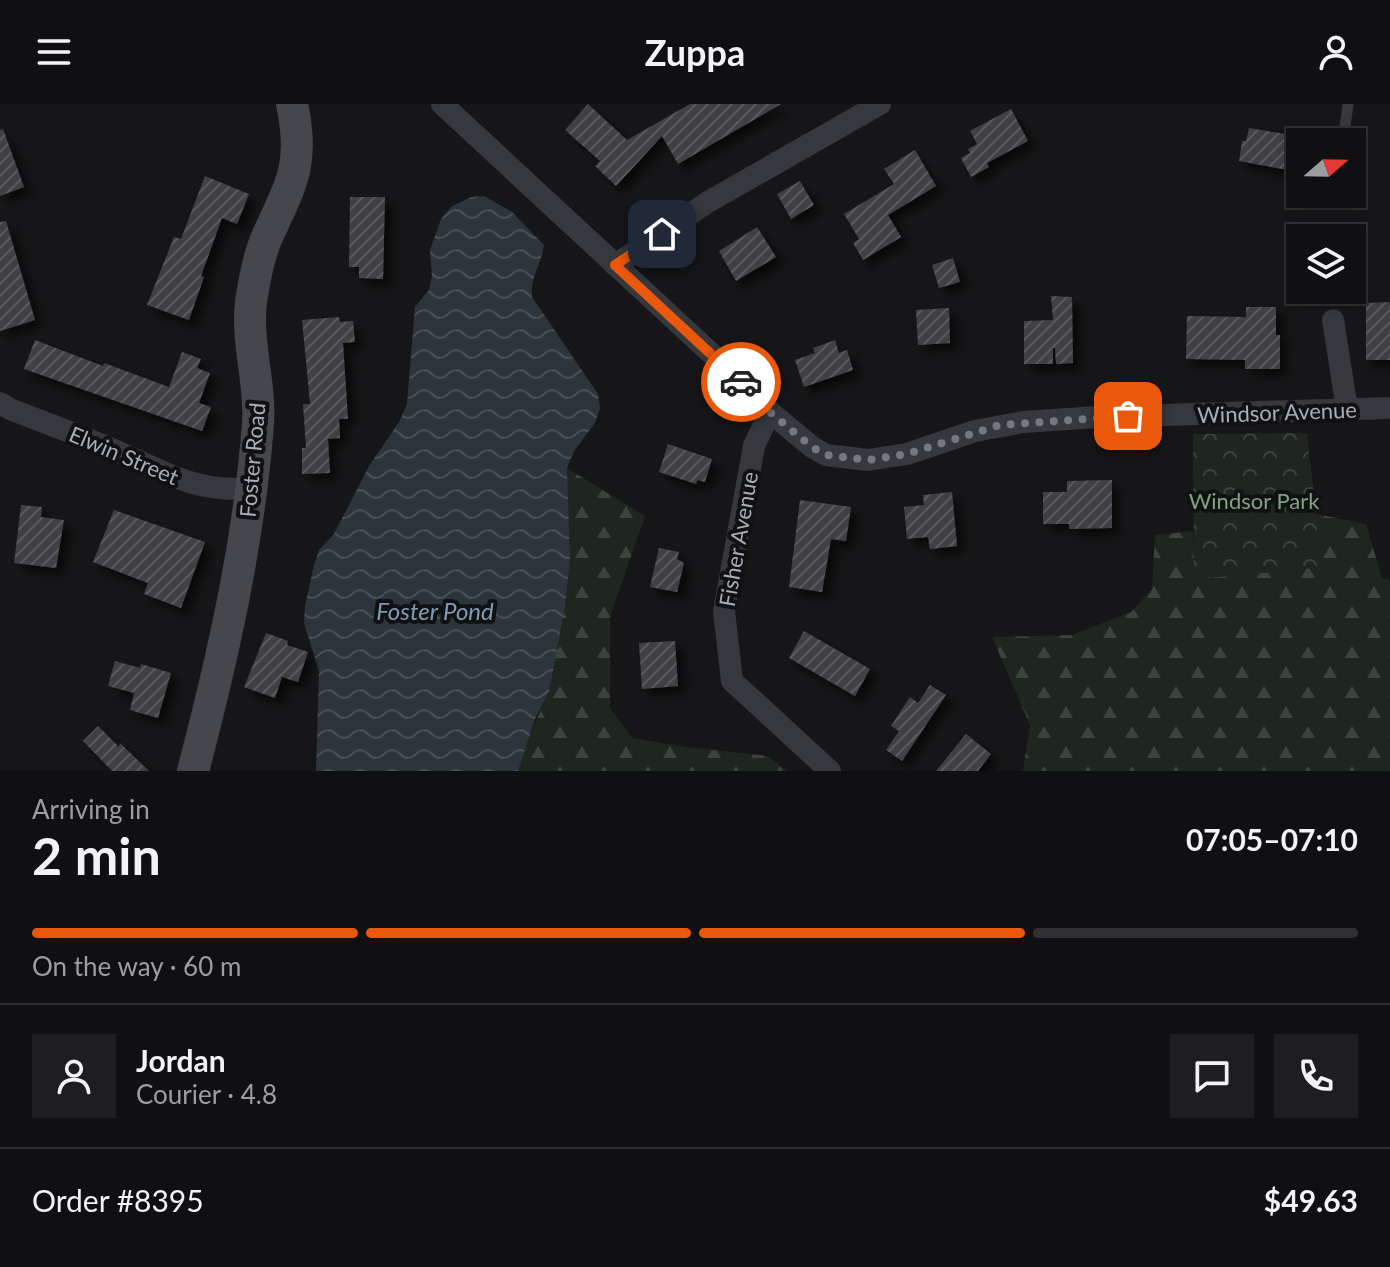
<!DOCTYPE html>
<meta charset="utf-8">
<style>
body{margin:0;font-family:Lato,sans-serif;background:#1e1e20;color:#f1f3f6;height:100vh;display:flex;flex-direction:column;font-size:30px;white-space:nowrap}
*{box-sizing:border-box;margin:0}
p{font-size:26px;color:#9c9d9f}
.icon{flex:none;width:44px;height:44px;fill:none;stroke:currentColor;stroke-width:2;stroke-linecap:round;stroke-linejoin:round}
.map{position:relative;height:667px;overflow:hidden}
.drawer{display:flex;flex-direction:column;background:#101012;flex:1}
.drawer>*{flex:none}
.needle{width:52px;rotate:70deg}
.tools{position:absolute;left:1286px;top:24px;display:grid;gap:16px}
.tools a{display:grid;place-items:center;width:80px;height:80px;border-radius:0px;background:#101012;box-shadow:0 4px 12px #0003,0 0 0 2px #303032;font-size:40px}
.pin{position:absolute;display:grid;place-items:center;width:68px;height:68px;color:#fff;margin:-34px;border-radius:16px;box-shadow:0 4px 12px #0006}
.courier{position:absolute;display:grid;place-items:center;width:80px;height:80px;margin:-40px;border:6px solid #ea580c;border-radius:50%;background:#fff;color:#222;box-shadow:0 2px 10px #0007}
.head em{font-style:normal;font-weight:700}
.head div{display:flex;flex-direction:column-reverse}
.head{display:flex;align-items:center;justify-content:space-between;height:136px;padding:0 32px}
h1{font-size:52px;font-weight:700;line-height:60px}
.bar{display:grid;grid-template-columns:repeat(4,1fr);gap:12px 8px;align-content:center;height:96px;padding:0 32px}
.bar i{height:10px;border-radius:6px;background:#303032}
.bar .on{background:#ea580c}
.bar p{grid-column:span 4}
.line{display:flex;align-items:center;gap:20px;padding:0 32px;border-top:2px solid #303032}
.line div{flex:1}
.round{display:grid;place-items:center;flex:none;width:84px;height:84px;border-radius:0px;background:#1e1e20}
header{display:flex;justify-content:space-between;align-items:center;height:104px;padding:0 32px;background:#101012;font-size:36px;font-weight:700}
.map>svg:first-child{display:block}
.forest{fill:url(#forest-firs)}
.park{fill:url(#park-crowns)}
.water{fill:url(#water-waves)}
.building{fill:url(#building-hatch);filter:url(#shadow)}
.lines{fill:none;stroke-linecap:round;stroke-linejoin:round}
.lane{stroke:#37383d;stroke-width:11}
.street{stroke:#37383d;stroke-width:22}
.secondary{stroke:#45474d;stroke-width:32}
.done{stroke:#757880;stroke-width:8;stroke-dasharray:0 14.4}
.route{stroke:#ea580c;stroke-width:10}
.labels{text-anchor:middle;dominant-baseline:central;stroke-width:8;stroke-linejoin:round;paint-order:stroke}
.street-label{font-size:22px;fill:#a8adb8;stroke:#111113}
.park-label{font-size:22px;fill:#7fa381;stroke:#111113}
.water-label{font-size:24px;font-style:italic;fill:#7f9bb3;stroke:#111113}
</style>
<header><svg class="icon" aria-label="menu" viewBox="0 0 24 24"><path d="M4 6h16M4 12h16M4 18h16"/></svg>Zuppa<svg class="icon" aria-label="person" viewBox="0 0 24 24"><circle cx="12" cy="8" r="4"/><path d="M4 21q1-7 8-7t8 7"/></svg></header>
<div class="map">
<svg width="1390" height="667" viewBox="0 0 1390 667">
<defs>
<pattern id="forest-firs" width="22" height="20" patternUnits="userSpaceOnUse" patternTransform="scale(2)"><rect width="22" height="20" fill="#1e261f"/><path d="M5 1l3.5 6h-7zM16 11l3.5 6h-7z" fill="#3c433d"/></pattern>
<pattern id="park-crowns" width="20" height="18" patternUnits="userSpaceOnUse" patternTransform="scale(2)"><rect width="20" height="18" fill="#1e261f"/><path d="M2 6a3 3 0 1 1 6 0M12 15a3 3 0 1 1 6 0" fill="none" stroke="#3c433d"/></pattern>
<pattern id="water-waves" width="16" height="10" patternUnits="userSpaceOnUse" patternTransform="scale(2)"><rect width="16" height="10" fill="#2c353c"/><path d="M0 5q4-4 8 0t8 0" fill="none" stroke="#485056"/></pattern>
<pattern id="building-hatch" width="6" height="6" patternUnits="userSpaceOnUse" patternTransform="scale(2)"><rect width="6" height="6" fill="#404145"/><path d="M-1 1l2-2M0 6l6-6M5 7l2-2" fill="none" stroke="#595a5e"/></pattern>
<filter id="shadow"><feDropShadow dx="7" dy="7" stdDeviation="4" flood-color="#0009"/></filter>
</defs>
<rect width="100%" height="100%" fill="#161618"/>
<g class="forest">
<path d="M567,364L645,412L610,513V604L632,634L686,643L768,652L787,667H518L526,639L549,588L568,427Z"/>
<path d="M1316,410L1366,420L1382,474L1390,476V667H1023L1030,621L992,533L1072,531L1131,508L1152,485L1155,431L1193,427L1195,475L1321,463Z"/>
</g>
<path class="park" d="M1307,329L1322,463L1194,475L1193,330Z"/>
<path class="water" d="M484,92L512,108L544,141C541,162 530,172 532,193L598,290L600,304L595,319L574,347L567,364L570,455L565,502L549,588L535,615L518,667H316L319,567L304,519L305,502L314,461L319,446L334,430L369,362L399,318L407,300L415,203L429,186L432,172L430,146L441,115L451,103L471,93Z"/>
<g class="building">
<path d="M588,0L627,36L690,0H781L678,60L662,32L616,82L595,62L600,57L565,26Z"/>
<path d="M1011,5L1028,37L987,59L989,63L971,73L961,54L970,49L968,45L977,40L970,27Z"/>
<path d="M1249,24L1304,33L1303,38H1300L1298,68L1239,57L1242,37H1246Z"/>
<path d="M3,25L24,83L0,92V26Z"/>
<path d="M915,46L936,82L888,111L901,133L863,156L853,139L859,135L844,110L894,80L884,65Z"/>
<path d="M205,72L249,90L237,120L222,114L201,172L204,173L189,216L147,201L174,133L181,135Z"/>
<path d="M800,77L814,101L791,115L777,90Z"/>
<path d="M350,93H385L383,175L359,174V163H349Z"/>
<path d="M6,117L35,216L0,227V118Z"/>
<path d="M757,123L776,153L736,177L719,147Z"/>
<path d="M953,154L960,178L939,184L932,161Z"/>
<path d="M1051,192L1072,193L1073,259L1056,260L1055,244H1053V260H1024V217L1053,216Z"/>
<path d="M1390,198V256H1366V199Z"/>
<path d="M1246,203H1276V231H1280V265H1245V256L1186,255L1187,212L1246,213Z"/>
<path d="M949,204L950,239L918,241L916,206Z"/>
<path d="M339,213L340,218L353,217L355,238L343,239L348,315H339L340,334L328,335L330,369L302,370V344H306L303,300H310L302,216Z"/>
<path d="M35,236L103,262L104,259L169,283L182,248L201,255L197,264L210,269L199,299L211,303L202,327L24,265Z"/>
<path d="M835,236L839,249L847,246L853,266L804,283L795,256L815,249L813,244Z"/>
<path d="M668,340L712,355L705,378L697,376L696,380L659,368Z"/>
<path d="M1112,376V424L1069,425V420H1043V388H1067V377Z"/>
<path d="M952,388L957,442L930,445L928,433L907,435L904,403L924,401L923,391Z"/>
<path d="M800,396L851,403L846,437L831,435L822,488L789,483Z"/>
<path d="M21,401L42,403L41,413L64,416L56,464L14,459Z"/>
<path d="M114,406L205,438L181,504L144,490L148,479L93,458Z"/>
<path d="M659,444L679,448L677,455L684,459L677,488L650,483Z"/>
<path d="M804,527L870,565L855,592L789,554Z"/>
<path d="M266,529L288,537L287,541L308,548L298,578L282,573L275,594L244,583Z"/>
<path d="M675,537L678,582L642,585L639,539Z"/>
<path d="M115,557L140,564L141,560L171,569L158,614L130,606L134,589L108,582Z"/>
<path d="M930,581L946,591L902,657L886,646L899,627L891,622L910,593L918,599Z"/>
<path d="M98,622L119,643L120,639L149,667H112L83,637Z"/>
<path d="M966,630L991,650L978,667H936Z"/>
</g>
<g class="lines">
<path class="lane" d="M1343,38L1348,0"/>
<g class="street">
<path d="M442,0L729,266L770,308L812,343L826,351L868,356L907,350L975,327L1023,318L1097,313L1390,304"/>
<path d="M615,161L708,98L880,0"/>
<path d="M1333,216L1347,305"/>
<path d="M0,299L10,305C43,318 76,330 109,344C160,365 194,390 252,384"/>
<path d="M770,308L754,342L724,507L732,577L830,667"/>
</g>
<path class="secondary" d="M193,667C223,553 249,437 258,320C261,279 246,239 251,198C254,178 258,153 267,133C291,80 305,61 292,0"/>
</g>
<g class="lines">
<path class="done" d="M741,278L770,308L812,343L826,351L868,356L907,350L1000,321L1128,312"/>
<path class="route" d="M662,130L615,161L741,278"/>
</g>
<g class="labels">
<g class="street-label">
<text transform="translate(1277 308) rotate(-2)">Windsor Avenue</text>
<text transform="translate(124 351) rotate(23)">Elwin Street</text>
<text transform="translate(252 356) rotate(-85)">Foster Road</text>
<text transform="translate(738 435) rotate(-80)">Fisher Avenue</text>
</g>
<g class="park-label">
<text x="1254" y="396">Windsor Park</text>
</g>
<g class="water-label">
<text x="435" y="506">Foster Pond</text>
</g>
</g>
</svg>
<div class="tools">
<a><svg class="needle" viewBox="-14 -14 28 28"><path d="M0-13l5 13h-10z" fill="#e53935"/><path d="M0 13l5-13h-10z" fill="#9c9d9f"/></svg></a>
<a><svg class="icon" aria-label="layers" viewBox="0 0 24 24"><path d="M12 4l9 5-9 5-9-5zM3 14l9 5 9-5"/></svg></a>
</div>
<div class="pin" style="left:1128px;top:312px;background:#ea580c"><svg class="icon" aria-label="bag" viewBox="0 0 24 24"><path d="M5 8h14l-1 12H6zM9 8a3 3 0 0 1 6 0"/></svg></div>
<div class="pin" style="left:662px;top:130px;background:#1f2937"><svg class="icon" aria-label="home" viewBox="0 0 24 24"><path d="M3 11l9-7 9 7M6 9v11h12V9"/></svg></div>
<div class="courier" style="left:741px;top:278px"><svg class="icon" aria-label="car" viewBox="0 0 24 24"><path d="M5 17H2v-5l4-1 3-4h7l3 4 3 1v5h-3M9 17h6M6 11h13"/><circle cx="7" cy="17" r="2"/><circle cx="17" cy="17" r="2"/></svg></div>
</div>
<section class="drawer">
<div class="head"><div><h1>2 min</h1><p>Arriving in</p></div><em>07:05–07:10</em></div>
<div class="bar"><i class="on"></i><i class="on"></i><i class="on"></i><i></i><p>On the way · 60 m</p></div>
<div class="line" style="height:144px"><a class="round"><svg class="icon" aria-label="person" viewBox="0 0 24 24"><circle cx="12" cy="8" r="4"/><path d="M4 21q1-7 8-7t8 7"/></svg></a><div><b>Jordan</b><p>Courier · 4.8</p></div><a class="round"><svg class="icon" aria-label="chat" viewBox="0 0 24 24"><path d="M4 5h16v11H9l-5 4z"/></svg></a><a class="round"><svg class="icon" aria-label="phone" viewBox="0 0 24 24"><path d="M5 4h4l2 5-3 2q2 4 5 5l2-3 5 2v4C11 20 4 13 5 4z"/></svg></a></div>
<div class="line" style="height:104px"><div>Order #8395</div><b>$49.63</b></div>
</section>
